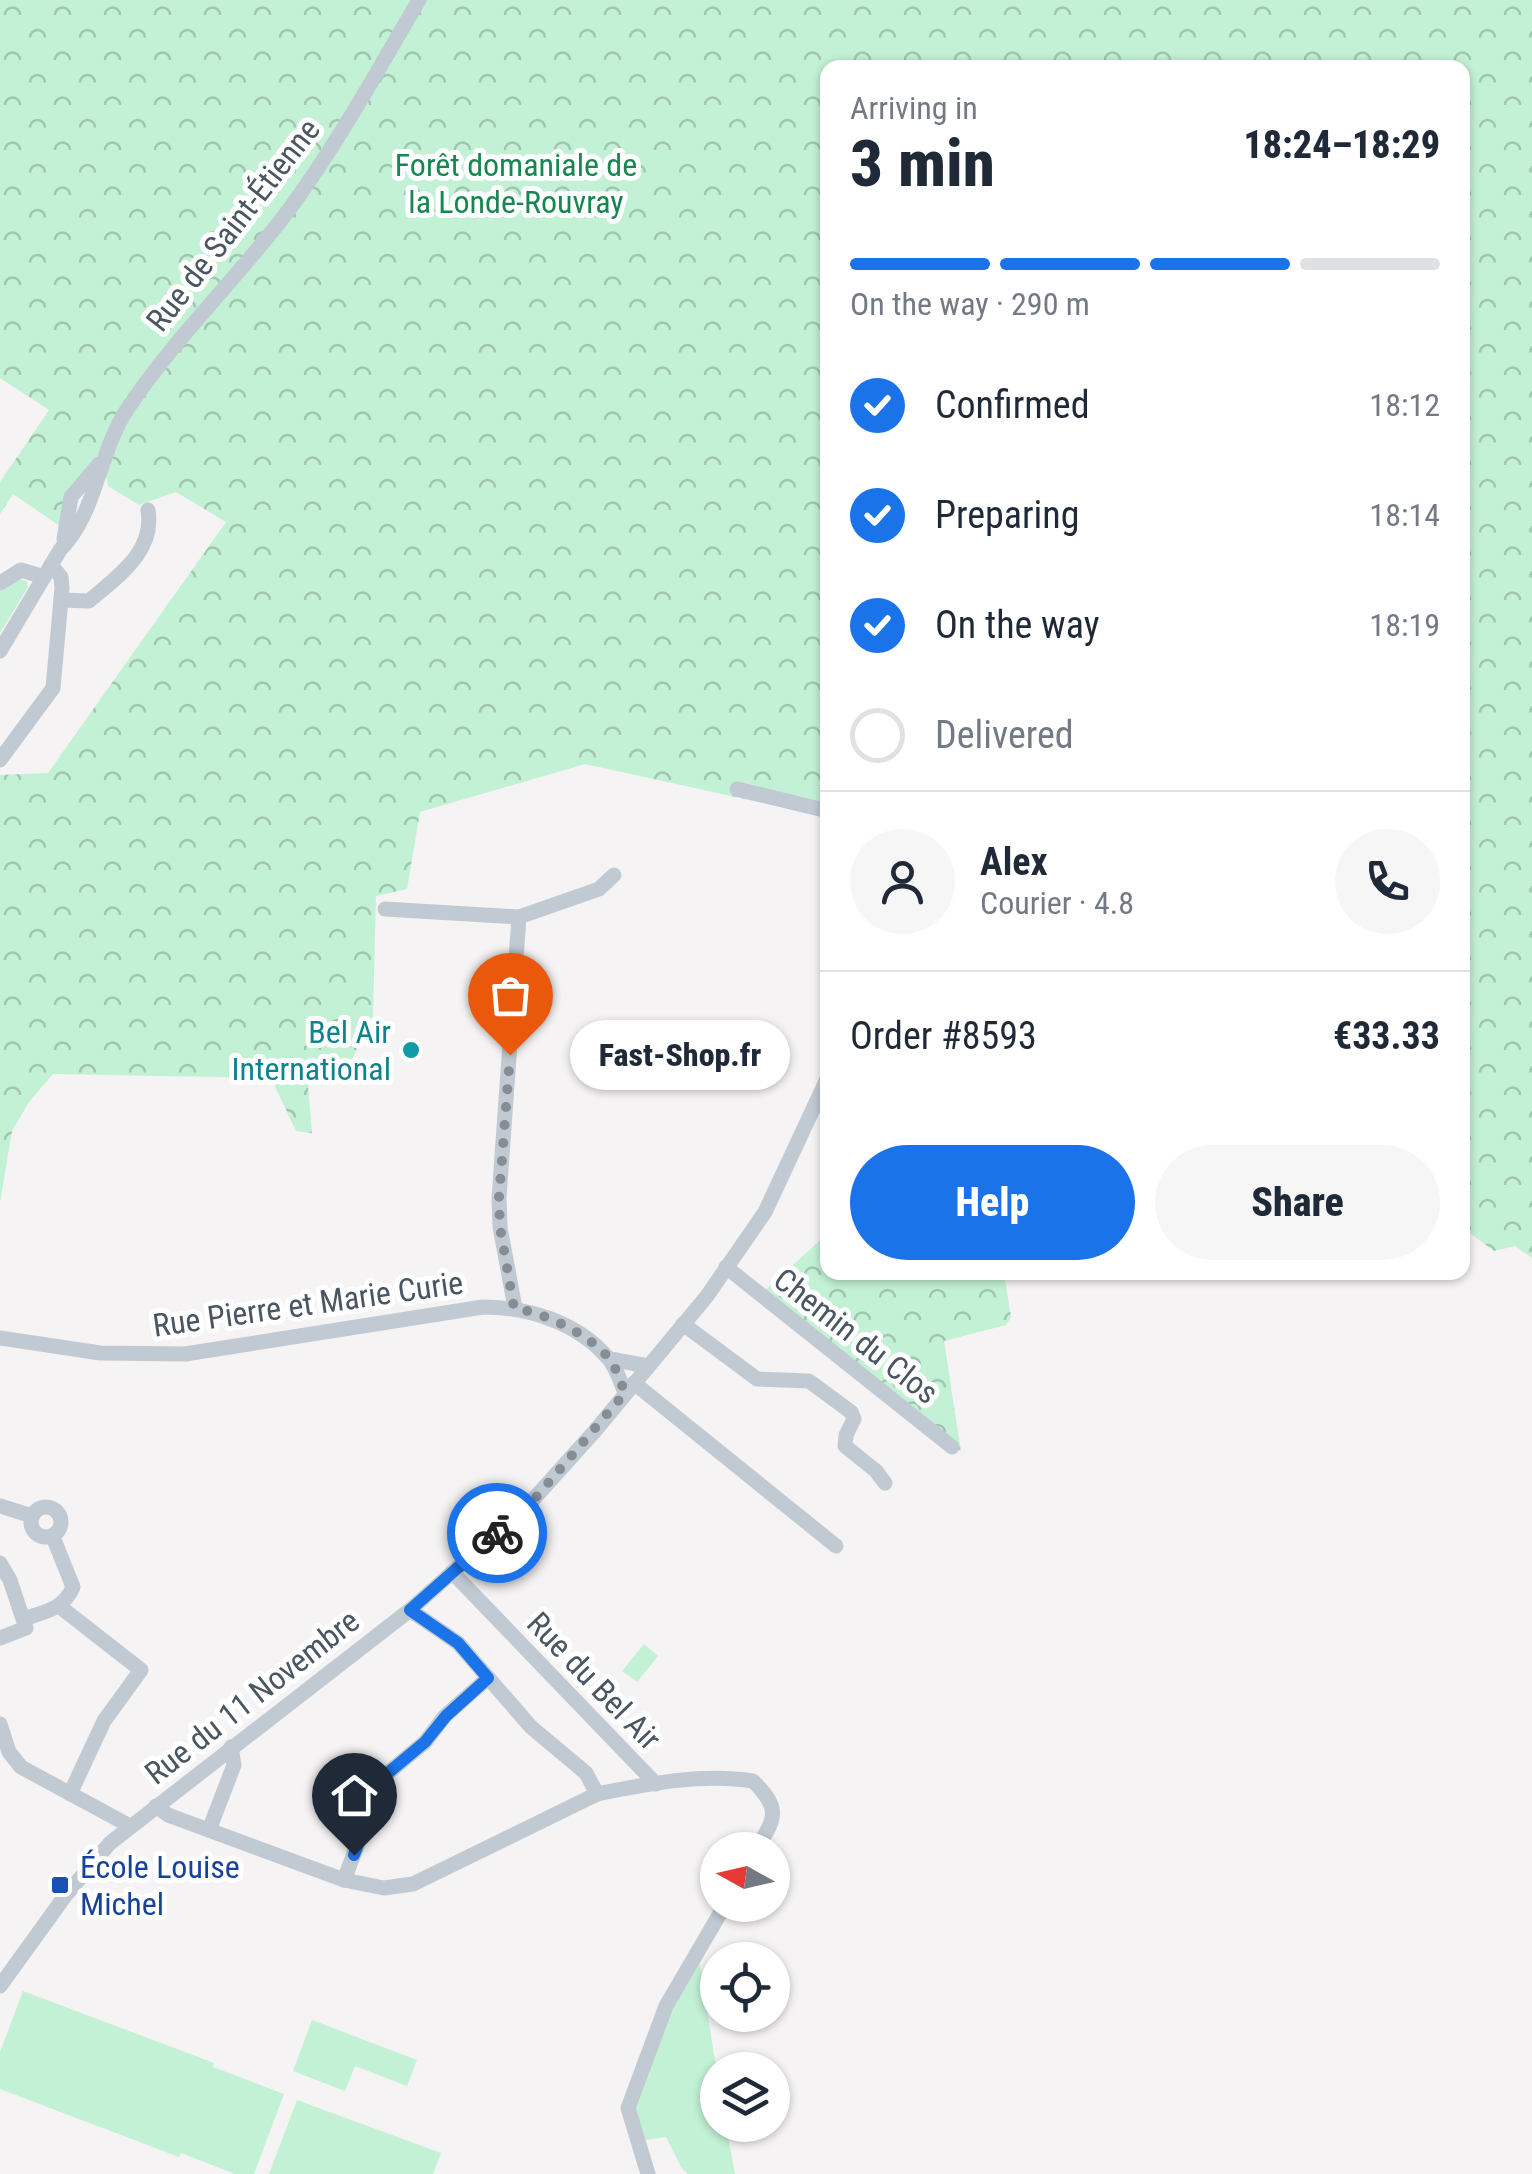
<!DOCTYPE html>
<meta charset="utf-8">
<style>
body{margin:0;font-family:"Roboto Condensed",sans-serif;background:#f6f6f7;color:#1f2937;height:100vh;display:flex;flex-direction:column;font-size:38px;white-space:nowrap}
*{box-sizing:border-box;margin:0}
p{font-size:32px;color:#747a83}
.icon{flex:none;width:55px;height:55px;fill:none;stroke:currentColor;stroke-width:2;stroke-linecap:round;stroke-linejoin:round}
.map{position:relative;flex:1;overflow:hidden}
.drawer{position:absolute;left:820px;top:60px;width:650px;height:1220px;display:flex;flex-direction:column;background:#fff;border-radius:20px;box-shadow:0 2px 8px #0004}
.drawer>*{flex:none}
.needle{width:65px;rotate:278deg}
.buttons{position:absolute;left:700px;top:1832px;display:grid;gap:20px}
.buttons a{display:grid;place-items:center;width:90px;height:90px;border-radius:50%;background:#fff;box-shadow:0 2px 8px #0004;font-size:50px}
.pin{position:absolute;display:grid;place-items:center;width:85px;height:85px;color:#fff;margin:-102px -42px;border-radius:50% 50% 50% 0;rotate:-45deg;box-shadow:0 0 10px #0007}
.pin .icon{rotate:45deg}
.courier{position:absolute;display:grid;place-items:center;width:100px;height:100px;margin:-50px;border:8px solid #1a73e8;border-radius:50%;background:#fff;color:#222;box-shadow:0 2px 12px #0007}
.bubble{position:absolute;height:70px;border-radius:35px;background:#fff;box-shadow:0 2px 8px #0004;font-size:32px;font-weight:800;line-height:70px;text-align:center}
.headline em{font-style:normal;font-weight:800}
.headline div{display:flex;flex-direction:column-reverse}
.headline{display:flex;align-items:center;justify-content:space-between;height:170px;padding:0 30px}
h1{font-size:65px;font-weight:800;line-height:75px}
.bar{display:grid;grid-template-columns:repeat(4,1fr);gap:15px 10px;align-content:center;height:120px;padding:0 30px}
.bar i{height:12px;border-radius:8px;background:#e0e1e3}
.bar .current{background:#1a73e8}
.bar p{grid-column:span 4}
.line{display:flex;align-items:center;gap:25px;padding:0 30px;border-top:2px solid #e0e1e3}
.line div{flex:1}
.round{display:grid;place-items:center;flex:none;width:105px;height:105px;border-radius:52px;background:#f6f6f7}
ol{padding:0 30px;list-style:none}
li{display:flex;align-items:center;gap:30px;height:110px}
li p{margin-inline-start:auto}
li .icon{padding:10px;border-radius:50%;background:#1a73e8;color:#fff;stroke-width:4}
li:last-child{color:#747a83}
li i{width:55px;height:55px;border:5px solid #e0e1e3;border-radius:50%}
.cta{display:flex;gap:20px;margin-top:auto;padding:20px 30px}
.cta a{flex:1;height:115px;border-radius:60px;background:#1a73e8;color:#fff;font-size:40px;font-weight:800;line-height:115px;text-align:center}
.cta a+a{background:#f6f6f7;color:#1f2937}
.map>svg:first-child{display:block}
.green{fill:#c3f1d5}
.forest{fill:url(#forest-crowns)}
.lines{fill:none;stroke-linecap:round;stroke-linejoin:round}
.minor{stroke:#c1cad2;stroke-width:15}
.done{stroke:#868d94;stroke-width:10;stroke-dasharray:0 18}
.route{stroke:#1a73e8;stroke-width:12}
.culture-dot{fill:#0f9aa8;stroke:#fff;stroke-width:4}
.transit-dot{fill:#1a4fb4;stroke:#fff;stroke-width:4}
.labels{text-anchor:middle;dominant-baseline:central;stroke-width:10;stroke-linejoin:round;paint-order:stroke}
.park-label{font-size:32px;fill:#17864f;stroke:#fff}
.street-label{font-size:32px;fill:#4a5661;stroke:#fff}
.culture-label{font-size:32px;fill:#0d838f;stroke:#fff;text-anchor:end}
.transit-label{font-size:32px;fill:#164399;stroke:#fff;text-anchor:start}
</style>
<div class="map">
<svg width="1532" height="2174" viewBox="0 0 1532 2174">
<defs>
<pattern id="forest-crowns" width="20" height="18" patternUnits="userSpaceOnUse" patternTransform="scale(2.5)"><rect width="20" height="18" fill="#c3f1d5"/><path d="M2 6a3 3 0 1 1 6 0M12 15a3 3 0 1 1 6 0" fill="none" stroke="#a0c6b0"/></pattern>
</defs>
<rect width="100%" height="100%" fill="#f5f3f3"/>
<g class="green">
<path d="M19,579L27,581L28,587L0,633V591Z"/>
<path d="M644,1644L658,1656L637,1682L622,1671Z"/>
<path d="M697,1963L700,1965L717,2074L718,2125H726L735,2174H688L681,2167L666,2137L645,2140L634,2107L673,2001Z"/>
<path d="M23,1991L214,2063L213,2067L284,2094L254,2174H235L181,2153L179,2157L0,2089V2052Z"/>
<path d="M312,2020L417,2060L407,2086L355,2066L345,2091L293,2071Z"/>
<path d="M297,2100L441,2153L433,2174H269Z"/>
</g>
<g class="forest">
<path d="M0,0H1532V1258L1515,1246L1494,1251L1463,1228L1462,68H828L827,817L585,764L420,812L407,889L376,896L373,1015L350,1064L307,1073L312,1133L296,1131L271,1078L53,1074L29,1102L12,1131L0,1202V775L48,773L226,522L176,492L139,505L108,486L102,446L63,528L13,494L0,514V482L49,410L0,378Z"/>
<path d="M827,1234L828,1272L1004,1273L1011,1317L1006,1325L944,1341L961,1452L761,1294Z"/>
</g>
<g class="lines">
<g class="minor">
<path d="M64,539L71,497L99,464"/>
<path d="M0,583L21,570L44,577"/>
<path d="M61,600L89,601C118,576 155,552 148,510"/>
<path d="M0,651L60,550C98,511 98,452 128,408C176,336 240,276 291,207C339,141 378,70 419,0"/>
<path d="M0,760L53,688L62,588L61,577L51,565"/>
<path d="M737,789L828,811"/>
<path d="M385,909L519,917L599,889L614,875"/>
<path d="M726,1267L952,1447"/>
<path d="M515,1308L500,1227L499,1198L519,917"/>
<path d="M683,1324L757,1379L809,1381L851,1412L854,1419L846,1435L845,1446L876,1471L885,1483"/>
<path d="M0,1338L100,1353L185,1354L483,1307C527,1307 577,1322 607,1357C616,1366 620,1381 625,1393"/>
<path d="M610,1359L648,1366"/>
<path d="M634,1383L836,1546"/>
<path d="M0,1506L32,1516"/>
<circle cx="46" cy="1522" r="15"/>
<path d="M0,1563L10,1580L26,1628L0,1638"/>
<path d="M452,1572L656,1784"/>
<path d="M59,1606L141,1670L104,1721L70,1794"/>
<path d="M23,1619C45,1612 64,1609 73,1587L53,1537"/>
<path d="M0,1724L9,1752L21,1767L130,1826"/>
<path d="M597,1794C647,1784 701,1773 753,1781C782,1810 775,1818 756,1850"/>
<path d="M156,1806L168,1815L344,1880L384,1888L413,1884L597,1794L586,1773L531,1727L458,1643L410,1610"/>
<path d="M209,1830L234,1765L231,1747"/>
<path d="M344,1880L363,1830L370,1788L425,1742L445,1716L488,1678"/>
<path d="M0,1986L65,1896L110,1843L410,1610L531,1502L594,1432L707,1296L765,1212L828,1077"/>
<path d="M648,2174L628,2108L666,2006L725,1905"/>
</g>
</g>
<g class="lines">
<path class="done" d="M497,1533L532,1502L625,1393C620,1381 616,1366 607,1356C585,1332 546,1314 514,1308L500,1227L499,1198L510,1055"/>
<path class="route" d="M354,1855L363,1830L370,1788L425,1742L446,1716L488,1678L458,1643L410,1610L497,1533"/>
</g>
<circle class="culture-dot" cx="411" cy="1050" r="10"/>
<rect class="transit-dot" x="50" y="1875" width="20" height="20" rx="5"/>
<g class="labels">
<g class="park-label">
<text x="516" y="165">Forêt domaniale de<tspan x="516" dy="37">la Londe-Rouvray</tspan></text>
</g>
<g class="street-label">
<text transform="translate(233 225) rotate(-52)">Rue de Saint-Étienne</text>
<text transform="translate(308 1304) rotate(-8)">Rue Pierre et Marie Curie</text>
<text transform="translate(856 1336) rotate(38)">Chemin du Clos</text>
<text transform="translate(594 1681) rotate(46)">Rue du Bel Air</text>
<text transform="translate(252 1697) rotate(-38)">Rue du 11 Novembre</text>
</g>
<g class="culture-label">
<text x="391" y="1032">Bel Air<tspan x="391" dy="37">International</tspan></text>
</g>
<g class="transit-label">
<text x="80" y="1867">École Louise<tspan x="80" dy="37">Michel</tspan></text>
</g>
</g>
</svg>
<div class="buttons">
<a><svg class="needle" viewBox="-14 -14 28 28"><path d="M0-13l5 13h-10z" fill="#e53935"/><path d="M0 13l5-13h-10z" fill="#747a83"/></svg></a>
<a><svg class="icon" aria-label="locate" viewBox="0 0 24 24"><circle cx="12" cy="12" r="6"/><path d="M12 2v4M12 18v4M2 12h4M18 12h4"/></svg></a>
<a><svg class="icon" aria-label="layers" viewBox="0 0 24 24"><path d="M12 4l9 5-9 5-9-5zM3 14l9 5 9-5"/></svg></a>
</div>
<div class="pin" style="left:510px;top:1055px;background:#ea580c"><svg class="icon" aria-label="bag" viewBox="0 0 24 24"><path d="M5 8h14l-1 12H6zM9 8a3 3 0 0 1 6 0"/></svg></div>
<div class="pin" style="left:354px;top:1855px;background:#1f2937"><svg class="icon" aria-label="home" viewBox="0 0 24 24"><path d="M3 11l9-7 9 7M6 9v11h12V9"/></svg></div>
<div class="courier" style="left:497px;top:1533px"><svg class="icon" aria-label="bike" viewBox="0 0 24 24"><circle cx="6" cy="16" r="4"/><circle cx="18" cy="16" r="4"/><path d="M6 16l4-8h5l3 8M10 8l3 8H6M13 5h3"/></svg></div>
<div class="bubble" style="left:570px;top:1020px;width:220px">Fast-Shop.fr</div>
<section class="drawer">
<div class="headline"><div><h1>3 min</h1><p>Arriving in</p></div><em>18:24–18:29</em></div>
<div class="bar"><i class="current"></i><i class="current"></i><i class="current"></i><i></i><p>On the way · 290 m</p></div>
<ol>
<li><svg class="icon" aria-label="check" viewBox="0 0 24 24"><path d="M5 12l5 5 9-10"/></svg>Confirmed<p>18:12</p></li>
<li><svg class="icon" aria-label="check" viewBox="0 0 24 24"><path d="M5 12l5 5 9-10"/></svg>Preparing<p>18:14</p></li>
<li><svg class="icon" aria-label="check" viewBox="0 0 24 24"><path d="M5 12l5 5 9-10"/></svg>On the way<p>18:19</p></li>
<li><i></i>Delivered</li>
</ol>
<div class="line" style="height:180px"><a class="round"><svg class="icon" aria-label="person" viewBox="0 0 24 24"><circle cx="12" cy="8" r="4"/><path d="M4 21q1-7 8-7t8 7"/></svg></a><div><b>Alex</b><p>Courier · 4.8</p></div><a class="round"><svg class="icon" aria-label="phone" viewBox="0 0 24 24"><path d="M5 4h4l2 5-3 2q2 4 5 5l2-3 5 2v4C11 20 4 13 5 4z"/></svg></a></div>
<div class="line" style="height:130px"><div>Order #8593</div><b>€33.33</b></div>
<div class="cta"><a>Help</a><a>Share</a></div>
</section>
</div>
